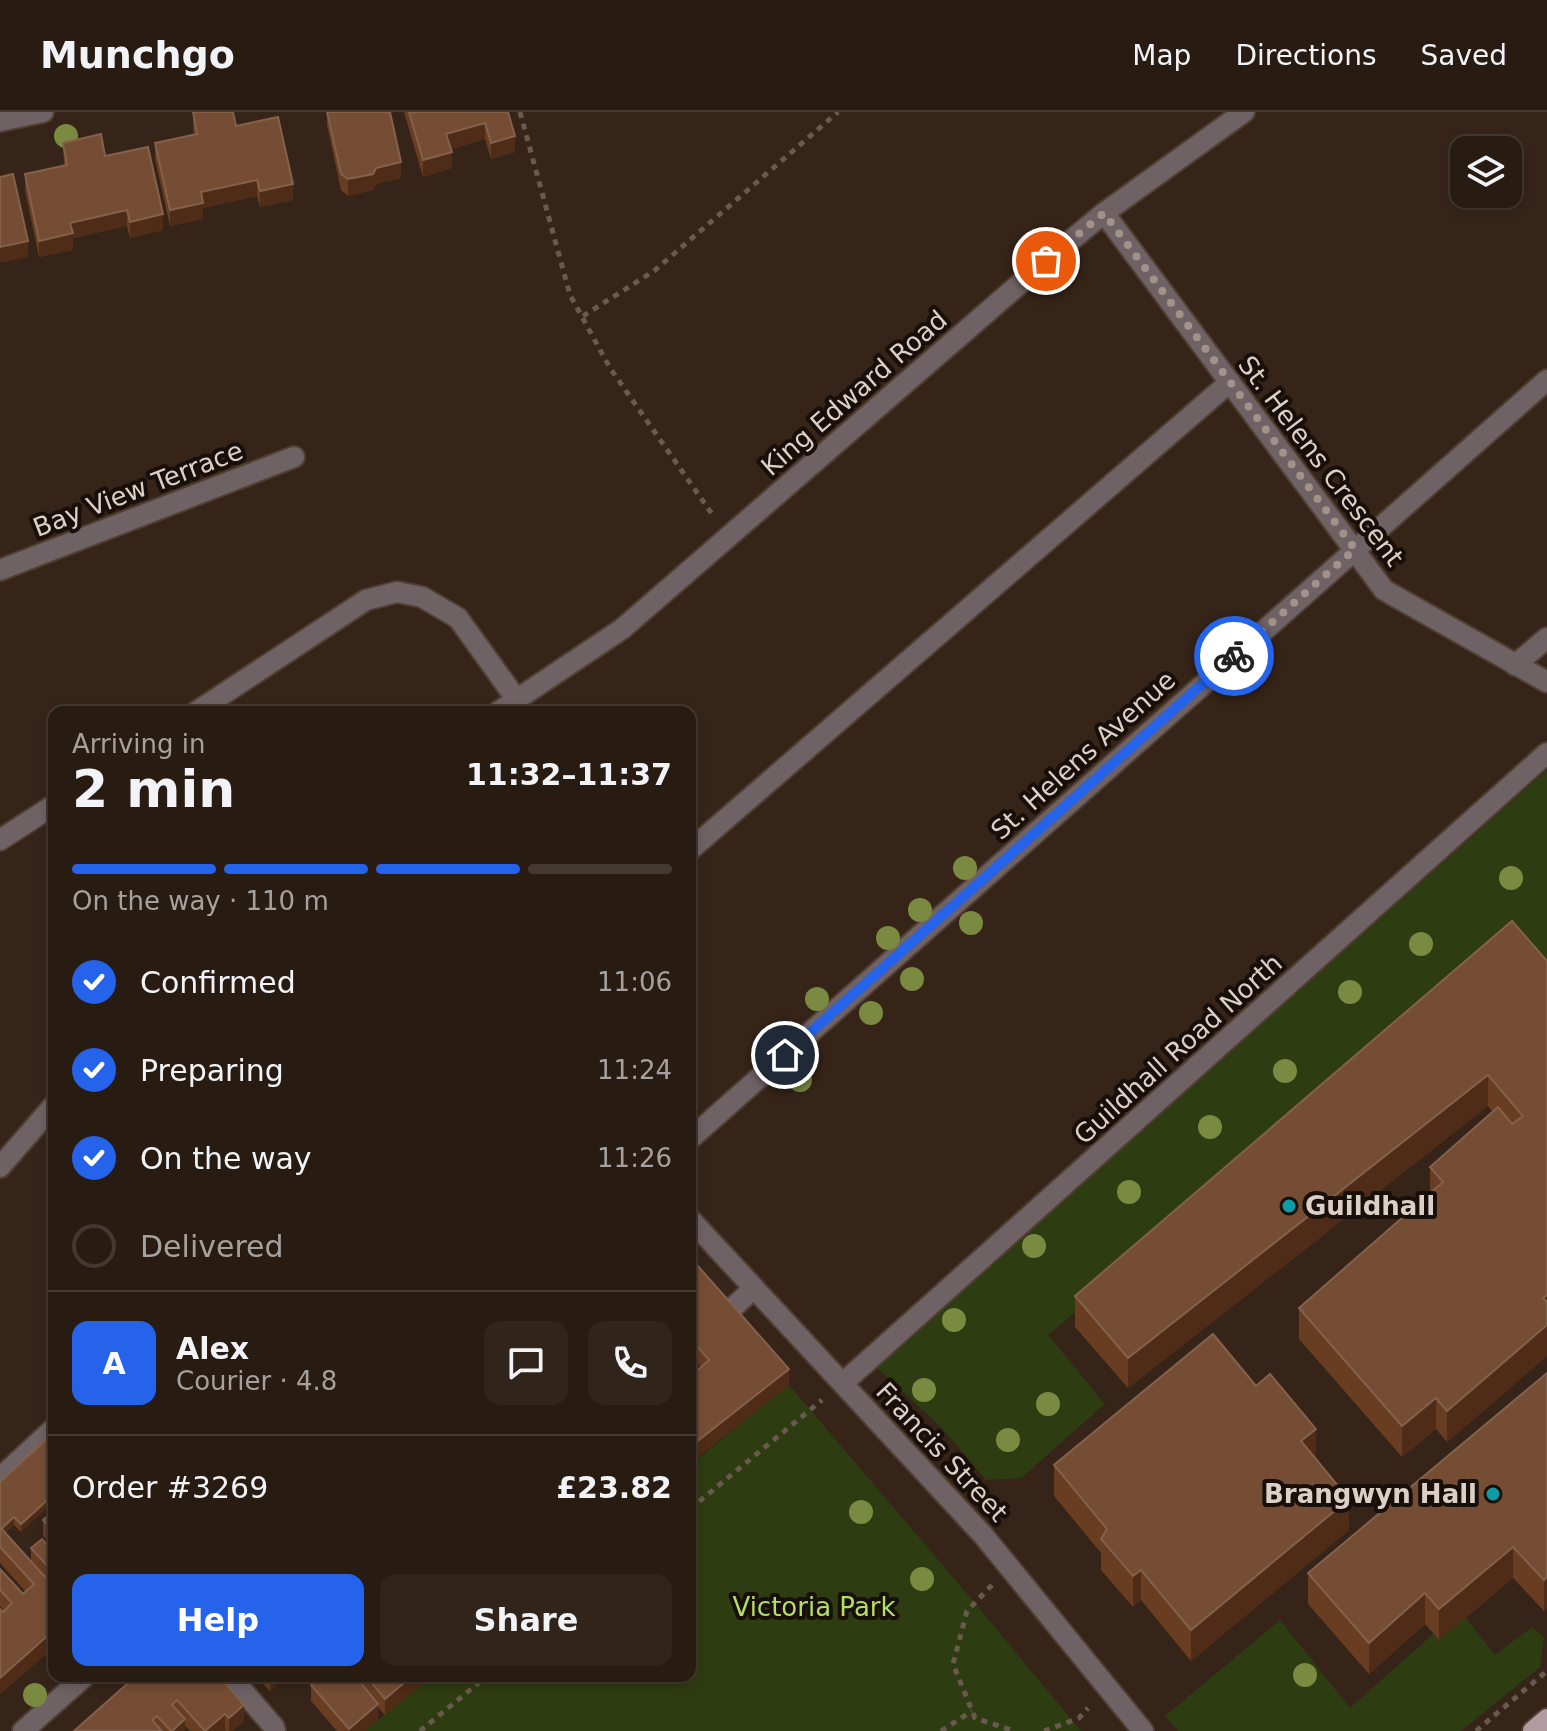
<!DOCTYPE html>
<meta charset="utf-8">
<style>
body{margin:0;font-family:"DejaVu Sans",sans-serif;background:#30241b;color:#f1f3f6;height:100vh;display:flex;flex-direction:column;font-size:30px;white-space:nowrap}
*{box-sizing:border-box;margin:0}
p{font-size:26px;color:#a5a19f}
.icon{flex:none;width:44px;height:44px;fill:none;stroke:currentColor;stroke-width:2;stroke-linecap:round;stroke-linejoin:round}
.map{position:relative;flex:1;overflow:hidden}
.drawer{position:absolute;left:48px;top:594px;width:648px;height:976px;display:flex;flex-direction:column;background:#281b12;border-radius:16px;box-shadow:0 4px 12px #0003,0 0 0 2px #443932}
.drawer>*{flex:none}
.fabs{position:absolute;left:1450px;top:24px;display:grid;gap:16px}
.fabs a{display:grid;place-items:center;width:72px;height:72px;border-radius:16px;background:#281b12;box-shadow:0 4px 12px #0003,0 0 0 2px #443932;font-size:40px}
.pin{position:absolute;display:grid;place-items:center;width:68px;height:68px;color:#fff;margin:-34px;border:4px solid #fff;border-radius:50%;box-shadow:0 2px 8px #0007}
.courier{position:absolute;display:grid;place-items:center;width:80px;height:80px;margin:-40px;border:6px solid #2563eb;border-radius:50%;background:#fff;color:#222;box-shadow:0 2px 10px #0007}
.head em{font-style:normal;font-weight:700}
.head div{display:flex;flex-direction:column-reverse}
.head{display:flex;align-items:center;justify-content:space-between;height:136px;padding:0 24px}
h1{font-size:52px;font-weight:700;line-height:60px}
.bar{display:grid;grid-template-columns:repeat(4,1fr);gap:12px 8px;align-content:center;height:96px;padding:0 24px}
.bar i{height:10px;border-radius:6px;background:#443932}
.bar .current{background:#2563eb}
.bar p{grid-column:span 4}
.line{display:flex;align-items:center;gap:20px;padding:0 24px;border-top:2px solid #443932}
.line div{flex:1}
.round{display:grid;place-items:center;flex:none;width:84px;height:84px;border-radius:16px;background:#30241b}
ol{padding:0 24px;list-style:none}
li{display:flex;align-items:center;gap:24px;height:88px}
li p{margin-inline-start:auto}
li .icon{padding:8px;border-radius:50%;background:#2563eb;color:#fff;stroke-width:4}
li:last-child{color:#a5a19f}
li i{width:44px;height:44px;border:4px solid #443932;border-radius:50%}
.button{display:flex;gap:16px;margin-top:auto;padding:16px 24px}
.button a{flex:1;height:92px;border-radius:16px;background:#2563eb;color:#fff;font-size:32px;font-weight:700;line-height:92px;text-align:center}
.button a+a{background:#30241b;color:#f1f3f6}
header{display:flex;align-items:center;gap:48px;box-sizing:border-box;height:112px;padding:0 40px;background:#281b12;border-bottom:2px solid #443932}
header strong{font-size:38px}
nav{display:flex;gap:44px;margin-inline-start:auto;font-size:28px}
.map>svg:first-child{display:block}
.green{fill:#2e3c12}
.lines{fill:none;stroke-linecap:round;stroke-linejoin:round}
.minor-casing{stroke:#513f34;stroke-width:24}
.major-casing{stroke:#513f34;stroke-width:24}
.path{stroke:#6a594f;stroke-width:5;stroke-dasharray:6 6;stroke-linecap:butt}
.minor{stroke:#6e6265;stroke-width:20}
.major{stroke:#b39ba1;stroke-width:20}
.tree{fill:#7a8a41}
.wall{fill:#683d22}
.shaded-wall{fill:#4f2c17}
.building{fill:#744d34;stroke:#84614b;stroke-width:2}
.done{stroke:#a2938a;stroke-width:8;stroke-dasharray:0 14.4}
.route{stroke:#2563eb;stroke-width:10}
.culture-dot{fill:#0f9aa8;stroke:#180f0a;stroke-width:3}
.labels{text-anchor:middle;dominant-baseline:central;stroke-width:8;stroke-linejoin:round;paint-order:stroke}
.street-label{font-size:26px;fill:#dccfc8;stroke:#180f0a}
.poi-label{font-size:26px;font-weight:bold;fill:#dccfc8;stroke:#180f0a;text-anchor:start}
.park-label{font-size:26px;fill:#b2de63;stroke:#180f0a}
</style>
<header>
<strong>Munchgo</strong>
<nav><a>Map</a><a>Directions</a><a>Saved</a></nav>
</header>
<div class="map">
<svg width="1547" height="1619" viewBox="0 0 1547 1619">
<rect width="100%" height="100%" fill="#362418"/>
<g class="green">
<path d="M1547,658V863L1517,826L1048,1223L1105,1292L1021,1366L986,1368L941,1315L876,1255Z"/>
<path d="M789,1273L969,1484L1081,1619H365L432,1564H690V1353Z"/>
<path d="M1460,1498L1495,1543L1532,1515L1544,1525L1540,1555L1461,1619H1178L1165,1604L1280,1508L1350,1596Z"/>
</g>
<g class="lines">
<defs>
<g id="minor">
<path d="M0,9L43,0"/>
<path d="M1104,101L1384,478L1547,570"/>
<path d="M0,458L294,345"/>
<path d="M1515,553L1547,526"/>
<path d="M196,600L366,488L397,480L422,485L458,506L517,588"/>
<path d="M498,600L622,517L1046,149L1104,101L1244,0"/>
<path d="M0,728L54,693"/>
<path d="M690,738L1230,270"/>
<path d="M690,1027L1547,268"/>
<path d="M0,1055L54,993"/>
<path d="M690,1107L983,1423L1143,1619"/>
<path d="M726,1202L754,1176"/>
<path d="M843,1271L1547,641"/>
<path d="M0,1366L54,1316"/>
<path d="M230,1564L274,1615L275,1619"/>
<path d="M23,1619L85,1564"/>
</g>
<path id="major" d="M1533,1619L1547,1607"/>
</defs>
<use href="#minor" class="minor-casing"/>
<use href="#major" class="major-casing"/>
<g class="path">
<path d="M520,0L570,183L610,256L712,402"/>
<path d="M583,204L654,159L838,0"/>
<path d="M690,1397L822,1288"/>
<path d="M992,1473L967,1499L953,1552L975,1606L1014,1619"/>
<path d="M420,1619L487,1564"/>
<path d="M941,1619L972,1599"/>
<path d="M1044,1619L1079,1606L1088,1596"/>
<path d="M1476,1619L1547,1559"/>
</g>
<use href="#minor" class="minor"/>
<use href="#major" class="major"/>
</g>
<g class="tree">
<circle cx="66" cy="24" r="12"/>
<circle cx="1236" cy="516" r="12"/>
<circle cx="965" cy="756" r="12"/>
<circle cx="1511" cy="766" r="12"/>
<circle cx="920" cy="798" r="12"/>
<circle cx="971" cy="811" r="12"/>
<circle cx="888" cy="826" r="12"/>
<circle cx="1421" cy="832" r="12"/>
<circle cx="912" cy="867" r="12"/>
<circle cx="1350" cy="880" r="12"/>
<circle cx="817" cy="887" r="12"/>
<circle cx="871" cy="901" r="12"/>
<circle cx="1285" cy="959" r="12"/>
<circle cx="800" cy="968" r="12"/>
<circle cx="1210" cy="1015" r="12"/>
<circle cx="1129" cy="1080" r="12"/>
<circle cx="1034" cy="1134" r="12"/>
<circle cx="954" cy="1208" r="12"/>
<circle cx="924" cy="1278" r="12"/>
<circle cx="1048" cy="1292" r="12"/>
<circle cx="1008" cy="1328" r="12"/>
<circle cx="861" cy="1400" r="12"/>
<circle cx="922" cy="1467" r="12"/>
<circle cx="1305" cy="1563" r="12"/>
<circle cx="35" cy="1583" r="12"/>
</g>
<g class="wall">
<path d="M193,0L236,14L293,88L260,95L257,84L203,96V107L170,114L155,47V31L194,23L193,16Z"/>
<path d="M327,0H390L401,66L376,72L373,78L348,84L341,78L327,13Z"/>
<path d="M404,0H508L515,40L491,47L485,27L451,37L452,56L423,65Z"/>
<path d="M63,31L105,44L163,118L130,126L127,114L73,126V138L39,145L25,78V62L64,53Z"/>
<path d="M1547,849V1244L1447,1330L1436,1317L1402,1345L1299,1227V1196L1430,1081V1055L1493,1000L1488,994L1128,1276L1075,1215V1184Z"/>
<path d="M690,1145L789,1273L690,1351V1265L701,1255L690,1242Z"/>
<path d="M1547,1261L1544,1499L1513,1466L1439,1528L1425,1512L1369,1562L1308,1492V1461Z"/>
<path d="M54,1320L21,1420L14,1413L5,1421L31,1450V1436L54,1440V1535L0,1582V1497L3,1500L4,1499L0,1494V1457L23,1482L25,1479L0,1451V1370Z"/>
<path d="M1316,1346L1349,1418L1191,1549L1141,1488L1133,1495L1101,1458V1441L1054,1384V1353Z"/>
<path d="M54,1398V1436L43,1424V1408Z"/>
<path d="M256,1564H282V1568L270,1579Z"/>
<path d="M322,1564H432L385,1603L378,1595V1608L365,1619H337L311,1589V1573Z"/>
<path d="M222,1568L244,1609L232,1619H226L225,1618L223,1619H190L185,1614V1619H74Z"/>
</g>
<g class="shaded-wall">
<path d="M485,11V27L446,38V22Z"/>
<path d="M515,24V40L491,47V31Z"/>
<path d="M452,40V56L423,65V48Z"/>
<path d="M401,50V66L376,72L373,78L348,84V67L376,56Z"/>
<path d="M257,68V84L203,96V107L170,114V98L201,80Z"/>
<path d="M293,72V88L260,95V79Z"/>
<path d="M127,98V114L73,126V138L39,145V129L70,111Z"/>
<path d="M163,102V118L130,126V110Z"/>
<path d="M28,129V145L0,151V135Z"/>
<path d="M1488,963V994L1128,1276V1246Z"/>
<path d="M1547,1183V1244L1447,1330V1299Z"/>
<path d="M789,1257V1273L690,1351V1335Z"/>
<path d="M1436,1286V1317L1402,1345V1314Z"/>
<path d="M1316,1317V1348L1301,1329Z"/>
<path d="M54,1382V1390L21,1420V1412Z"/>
<path d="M1349,1387V1418L1191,1549V1518Z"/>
<path d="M14,1405V1413L0,1426V1418Z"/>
<path d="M1513,1435V1466L1439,1528V1497Z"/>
<path d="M1141,1458V1488L1133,1495V1464Z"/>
<path d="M1547,1465V1496L1544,1499V1468Z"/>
<path d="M1425,1481V1512L1369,1562V1531Z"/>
<path d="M54,1518V1535L0,1582V1566Z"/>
<path d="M270,1564H282V1568L270,1579Z"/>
<path d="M412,1564H432L385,1603V1587Z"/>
<path d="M378,1592V1608L365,1619H349V1617Z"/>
<path d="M244,1593V1609L232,1619H229V1606Z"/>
<path d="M225,1602V1618L223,1619H205Z"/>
<path d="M185,1607V1619H172Z"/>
</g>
<g class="building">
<path d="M193,0H233L236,14L278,5L293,72L260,79L257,68L201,80L203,91L170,98L155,31L197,22Z"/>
<path d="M327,0H390L401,50L376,56L373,62L348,67L341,62Z"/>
<path d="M409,0H508L515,24L491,31L485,11L446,22L452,40L423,48Z"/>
<path d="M101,22L105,44L148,35L163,102L130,110L127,98L70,111L73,121L39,129L25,62L67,53L63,31Z"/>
<path d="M13,62L28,129L0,135V65Z"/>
<path d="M1512,809L1547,849V1183L1543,1186L1547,1190V1213L1447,1299L1436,1286L1402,1314L1299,1196L1443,1070L1430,1055L1498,995L1512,1012L1523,1004L1488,963L1128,1246L1075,1184Z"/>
<path d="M690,1145L789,1257L690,1335V1265L709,1248L690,1226Z"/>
<path d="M1213,1222L1256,1274L1270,1262L1316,1317L1301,1329L1349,1387L1191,1518L1141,1458L1133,1464L1101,1427L1107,1417L1054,1353Z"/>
<path d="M1547,1261V1465L1544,1468L1513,1435L1439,1497L1425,1481L1369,1531L1308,1461Z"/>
<path d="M54,1320V1382L21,1412L14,1405L1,1417L0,1415V1370Z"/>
<path d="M54,1398V1420L43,1408Z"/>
<path d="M0,1415L45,1465L52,1459L31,1436L42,1427L54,1440V1518L0,1566V1497L3,1500L12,1491L0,1478V1457L23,1482L34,1472L0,1435Z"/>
<path d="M136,1564H219L244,1593L229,1606L225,1602L205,1619L177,1588L172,1593L185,1607L172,1619H171L157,1604L152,1608L162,1619H74Z"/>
<path d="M322,1564H355L378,1592L349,1617L311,1573Z"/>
<path d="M366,1564H412L385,1587Z"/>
</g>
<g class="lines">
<path class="done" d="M1046,149L1104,101L1355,437L1234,544"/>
<path class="route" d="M785,943L1234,544"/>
</g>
<g class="culture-dot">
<circle cx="1289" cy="1094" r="8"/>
<circle cx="1493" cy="1382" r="8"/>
</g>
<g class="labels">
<g class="street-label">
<text transform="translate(854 281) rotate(-41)">King Edward Road</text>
<text transform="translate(1321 349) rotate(53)">St. Helens Crescent</text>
<text transform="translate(138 377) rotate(-21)">Bay View Terrace</text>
<text transform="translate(1083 643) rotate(-42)">St. Helens Avenue</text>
<text transform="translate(1178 937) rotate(-42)">Guildhall Road North</text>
<text transform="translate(942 1340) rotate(47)">Francis Street</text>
</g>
<g class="poi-label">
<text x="1305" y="1094">Guildhall</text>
<text x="1477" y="1382" text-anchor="end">Brangwyn Hall</text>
</g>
<g class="park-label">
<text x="814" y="1495">Victoria Park</text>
</g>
</g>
</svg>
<div class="fabs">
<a><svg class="icon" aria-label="layers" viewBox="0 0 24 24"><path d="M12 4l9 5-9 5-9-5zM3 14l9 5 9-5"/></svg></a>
</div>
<div class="pin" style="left:1046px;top:149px;background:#ea580c"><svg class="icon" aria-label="bag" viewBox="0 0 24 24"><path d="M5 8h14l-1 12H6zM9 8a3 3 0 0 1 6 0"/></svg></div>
<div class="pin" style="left:785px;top:943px;background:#1f2937"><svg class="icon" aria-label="home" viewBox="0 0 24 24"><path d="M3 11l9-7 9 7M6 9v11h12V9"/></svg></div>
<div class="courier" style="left:1234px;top:544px"><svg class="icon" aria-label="bike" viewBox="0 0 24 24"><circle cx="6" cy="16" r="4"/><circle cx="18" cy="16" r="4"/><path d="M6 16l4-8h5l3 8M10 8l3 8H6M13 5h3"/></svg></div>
<section class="drawer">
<div class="head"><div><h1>2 min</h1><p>Arriving in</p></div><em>11:32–11:37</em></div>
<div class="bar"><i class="current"></i><i class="current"></i><i class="current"></i><i></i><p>On the way · 110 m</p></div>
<ol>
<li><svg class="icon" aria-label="check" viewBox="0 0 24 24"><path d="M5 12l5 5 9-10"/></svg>Confirmed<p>11:06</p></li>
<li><svg class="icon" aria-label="check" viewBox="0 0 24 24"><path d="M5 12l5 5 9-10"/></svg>Preparing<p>11:24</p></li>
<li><svg class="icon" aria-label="check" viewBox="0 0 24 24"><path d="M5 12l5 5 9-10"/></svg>On the way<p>11:26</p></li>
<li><i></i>Delivered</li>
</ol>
<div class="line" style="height:144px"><b class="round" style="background:#2563eb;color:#fff">A</b><div><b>Alex</b><p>Courier · 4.8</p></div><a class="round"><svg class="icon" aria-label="chat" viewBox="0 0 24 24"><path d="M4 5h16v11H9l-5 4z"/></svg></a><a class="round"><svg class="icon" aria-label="phone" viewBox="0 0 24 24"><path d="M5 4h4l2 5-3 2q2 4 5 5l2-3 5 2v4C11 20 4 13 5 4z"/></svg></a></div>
<div class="line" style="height:104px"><div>Order #3269</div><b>£23.82</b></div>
<div class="button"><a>Help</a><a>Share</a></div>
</section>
</div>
